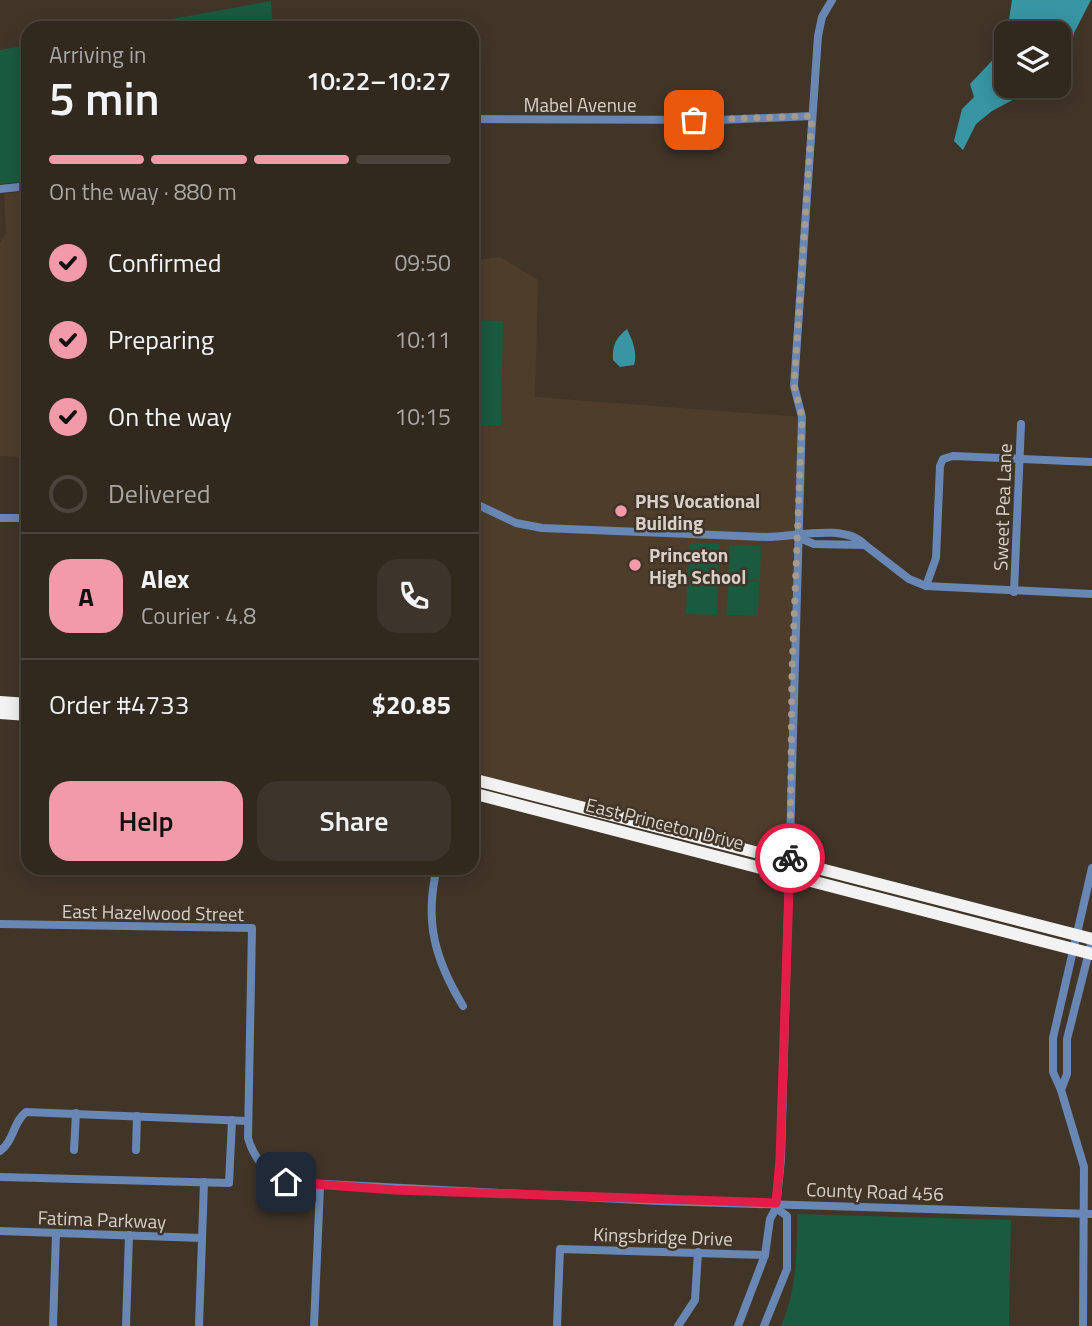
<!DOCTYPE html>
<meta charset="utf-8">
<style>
body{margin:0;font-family:"Titillium Web",sans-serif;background:#3d342b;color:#f1f3f6;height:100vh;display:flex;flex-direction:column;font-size:26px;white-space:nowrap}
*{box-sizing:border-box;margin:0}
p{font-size:23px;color:#a8a6a4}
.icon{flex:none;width:38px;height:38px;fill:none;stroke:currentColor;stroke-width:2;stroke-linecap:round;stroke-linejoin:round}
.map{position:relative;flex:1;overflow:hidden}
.details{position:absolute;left:21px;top:21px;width:458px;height:854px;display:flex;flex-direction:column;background:#31281e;border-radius:21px;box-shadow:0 4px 18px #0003,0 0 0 2px #4c443c}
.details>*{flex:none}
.fabs{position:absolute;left:994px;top:21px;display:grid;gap:14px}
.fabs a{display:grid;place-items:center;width:77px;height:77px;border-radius:14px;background:#31281e;box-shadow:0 4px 18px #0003,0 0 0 2px #4c443c;font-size:35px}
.pin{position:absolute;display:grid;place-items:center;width:60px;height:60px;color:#fff;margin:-30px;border-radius:14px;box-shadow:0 4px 10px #0006}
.courier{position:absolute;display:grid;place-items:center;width:70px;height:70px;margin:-35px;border:5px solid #e11d48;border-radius:50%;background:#fff;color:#222;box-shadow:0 2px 9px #0007}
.summary em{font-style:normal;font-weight:600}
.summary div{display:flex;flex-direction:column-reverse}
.summary{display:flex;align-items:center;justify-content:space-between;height:119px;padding:0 28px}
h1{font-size:46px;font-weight:600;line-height:52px}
.bar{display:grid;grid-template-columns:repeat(4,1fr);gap:10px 7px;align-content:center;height:84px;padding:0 28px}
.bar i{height:9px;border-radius:5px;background:#4c443c}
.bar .on{background:#f39aa8}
.bar p{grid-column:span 4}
.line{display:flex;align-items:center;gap:18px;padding:0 28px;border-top:2px solid #4c443c}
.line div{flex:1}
.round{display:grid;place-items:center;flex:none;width:74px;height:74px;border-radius:21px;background:#3d342b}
ol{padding:0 28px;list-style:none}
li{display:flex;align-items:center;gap:21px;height:77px}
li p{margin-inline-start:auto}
li .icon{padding:7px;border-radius:50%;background:#f39aa8;color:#111;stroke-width:4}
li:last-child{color:#a8a6a4}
li i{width:38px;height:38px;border:4px solid #4c443c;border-radius:50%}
.cta{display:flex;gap:14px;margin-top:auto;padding:14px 28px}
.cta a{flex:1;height:80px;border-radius:21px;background:#f39aa8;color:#111;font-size:28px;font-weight:600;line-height:80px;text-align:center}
.cta a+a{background:#3d342b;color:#f1f3f6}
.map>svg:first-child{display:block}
.built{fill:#4e3d2b}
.green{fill:#1a5a3e}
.water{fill:#3895a3}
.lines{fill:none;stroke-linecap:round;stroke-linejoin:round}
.minor{stroke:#6887b4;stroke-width:8}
.highway{stroke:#f2f2f2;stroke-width:12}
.done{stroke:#a39a90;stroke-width:7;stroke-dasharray:0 12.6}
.route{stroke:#e11d48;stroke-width:9}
.poi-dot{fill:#f39aa8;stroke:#413528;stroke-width:2.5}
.labels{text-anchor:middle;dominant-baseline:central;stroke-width:5;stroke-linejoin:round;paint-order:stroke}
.street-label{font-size:19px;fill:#d8d0c8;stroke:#413528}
.poi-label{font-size:19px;font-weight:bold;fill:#d8d0c8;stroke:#413528;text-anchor:start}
</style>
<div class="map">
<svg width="1092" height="1326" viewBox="0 0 1092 1326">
<rect width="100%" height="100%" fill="#413528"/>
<g class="built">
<path d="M28,191V457L0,456V243L6,233L4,194Z"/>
<path d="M500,257L538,280L535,397L802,417L794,713L783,851L473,784V261Z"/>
</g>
<g class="green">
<path d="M271,1L273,28H122Z"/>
<path d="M28,45V181L0,184V50Z"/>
<path d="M473,320L503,321L501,425H473Z"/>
<path d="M689,543L720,544L718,578L688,577Z"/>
<path d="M730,545L761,546L760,580L728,579Z"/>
<path d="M687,579L718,581L717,615L686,614Z"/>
<path d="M729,581L759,582L758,616L726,615Z"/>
<path d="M797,1214L1011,1220L1009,1326H781C797,1289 797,1254 797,1214Z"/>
</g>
<g class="water">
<path d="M1012,0H1091L1074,33L1067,63L1059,70V33H1007Z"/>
<path d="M1006,36V86H1039L992,111L976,124L963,150L954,141L962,109L974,97L970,84L1005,47Z"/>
<path d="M627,329C632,339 638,353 634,365L620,367L613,360C612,345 616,338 627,329Z"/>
</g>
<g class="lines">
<g class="minor">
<path d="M472,119L720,120L812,116"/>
<path d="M0,189L28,186"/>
<path d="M472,502L516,523L542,528L767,537C795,537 845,523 865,545L814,544L797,537"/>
<path d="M0,518H28"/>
<path d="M865,545L909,579L926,586L1092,594"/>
<path d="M926,586L936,558L940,466L943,459L953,456L1092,462"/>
<path d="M1014,592L1021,424"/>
<path d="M437,868C424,921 435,960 463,1006"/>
<path d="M1092,868L1053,1038V1072L1061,1090L1067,1074V1039L1092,940"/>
<path d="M0,924L252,928L248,1138C254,1159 266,1173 286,1182L659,1201L1092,1214"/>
<path d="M1061,1090L1084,1167L1083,1326"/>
<path d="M74,1150L76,1113"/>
<path d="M136,1150L137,1116"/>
<path d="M0,1151C14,1141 13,1122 26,1112L247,1121"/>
<path d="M0,1177L229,1183L232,1120"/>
<path d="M0,1231L202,1238"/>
<path d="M53,1326L56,1233"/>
<path d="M126,1326L129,1235"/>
<path d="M199,1326L204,1182"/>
<path d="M314,1326L320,1187"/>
<path d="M557,1326L560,1249L765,1255"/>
<path d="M678,1326L695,1300L698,1252"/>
<path d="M738,1326L765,1255L770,1219L776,1208L781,1159L802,417L794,386L818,36L822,17L832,0"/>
<path d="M764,1326L787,1269V1216L776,1208"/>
</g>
<g class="highway">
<path d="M0,702L28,704"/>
<path d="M0,713L28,715"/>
<path d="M472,779L1092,939"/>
<path d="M472,793L1092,954"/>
</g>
</g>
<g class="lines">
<path class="done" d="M694,120L812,116L794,386L802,416L792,671L790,858"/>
<path class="route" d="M286,1182L395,1190L776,1203L780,1159L790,858"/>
</g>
<g class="poi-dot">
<circle cx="621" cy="511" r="7"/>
<circle cx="635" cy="565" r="7"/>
</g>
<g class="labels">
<g class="street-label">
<text x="580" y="104">Mabel Avenue</text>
<text transform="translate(1002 507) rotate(-88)">Sweet Pea Lane</text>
<text transform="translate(665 823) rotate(14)">East Princeton Drive</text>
<text transform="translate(153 912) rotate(1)">East Hazelwood Street</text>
<text transform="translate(875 1191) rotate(2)">County Road 456</text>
<text transform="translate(102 1219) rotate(2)">Fatima Parkway</text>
<text transform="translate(663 1236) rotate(2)">Kingsbridge Drive</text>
</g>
<g class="poi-label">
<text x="635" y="500">PHS Vocational<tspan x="635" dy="22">Building</tspan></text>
<text x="649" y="554">Princeton<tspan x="649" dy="22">High School</tspan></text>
</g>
</g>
</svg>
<div class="fabs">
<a><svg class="icon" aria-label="layers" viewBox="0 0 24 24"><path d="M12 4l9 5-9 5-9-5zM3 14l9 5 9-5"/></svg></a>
</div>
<div class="pin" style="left:694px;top:120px;background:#ea580c"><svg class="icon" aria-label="bag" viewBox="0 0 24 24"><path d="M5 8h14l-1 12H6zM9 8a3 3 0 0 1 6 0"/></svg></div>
<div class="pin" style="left:286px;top:1182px;background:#1f2937"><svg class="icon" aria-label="home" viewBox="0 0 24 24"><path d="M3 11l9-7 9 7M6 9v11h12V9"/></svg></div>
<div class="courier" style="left:790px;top:858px"><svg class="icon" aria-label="bike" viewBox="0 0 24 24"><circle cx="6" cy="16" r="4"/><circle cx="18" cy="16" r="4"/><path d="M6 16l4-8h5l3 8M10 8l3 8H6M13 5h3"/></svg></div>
<section class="details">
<div class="summary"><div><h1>5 min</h1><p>Arriving in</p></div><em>10:22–10:27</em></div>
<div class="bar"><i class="on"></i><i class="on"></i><i class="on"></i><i></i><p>On the way · 880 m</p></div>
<ol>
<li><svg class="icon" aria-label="check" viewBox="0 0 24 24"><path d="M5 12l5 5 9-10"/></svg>Confirmed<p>09:50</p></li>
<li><svg class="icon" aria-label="check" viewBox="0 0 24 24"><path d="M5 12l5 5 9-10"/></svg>Preparing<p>10:11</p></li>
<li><svg class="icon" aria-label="check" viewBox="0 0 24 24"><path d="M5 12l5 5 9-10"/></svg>On the way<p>10:15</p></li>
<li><i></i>Delivered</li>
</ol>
<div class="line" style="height:126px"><b class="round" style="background:#f39aa8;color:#111">A</b><div><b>Alex</b><p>Courier · 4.8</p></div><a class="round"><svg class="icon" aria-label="phone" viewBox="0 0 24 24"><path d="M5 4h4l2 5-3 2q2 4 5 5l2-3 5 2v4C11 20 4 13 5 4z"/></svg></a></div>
<div class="line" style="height:91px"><div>Order #4733</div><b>$20.85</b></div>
<div class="cta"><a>Help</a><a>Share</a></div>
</section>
</div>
